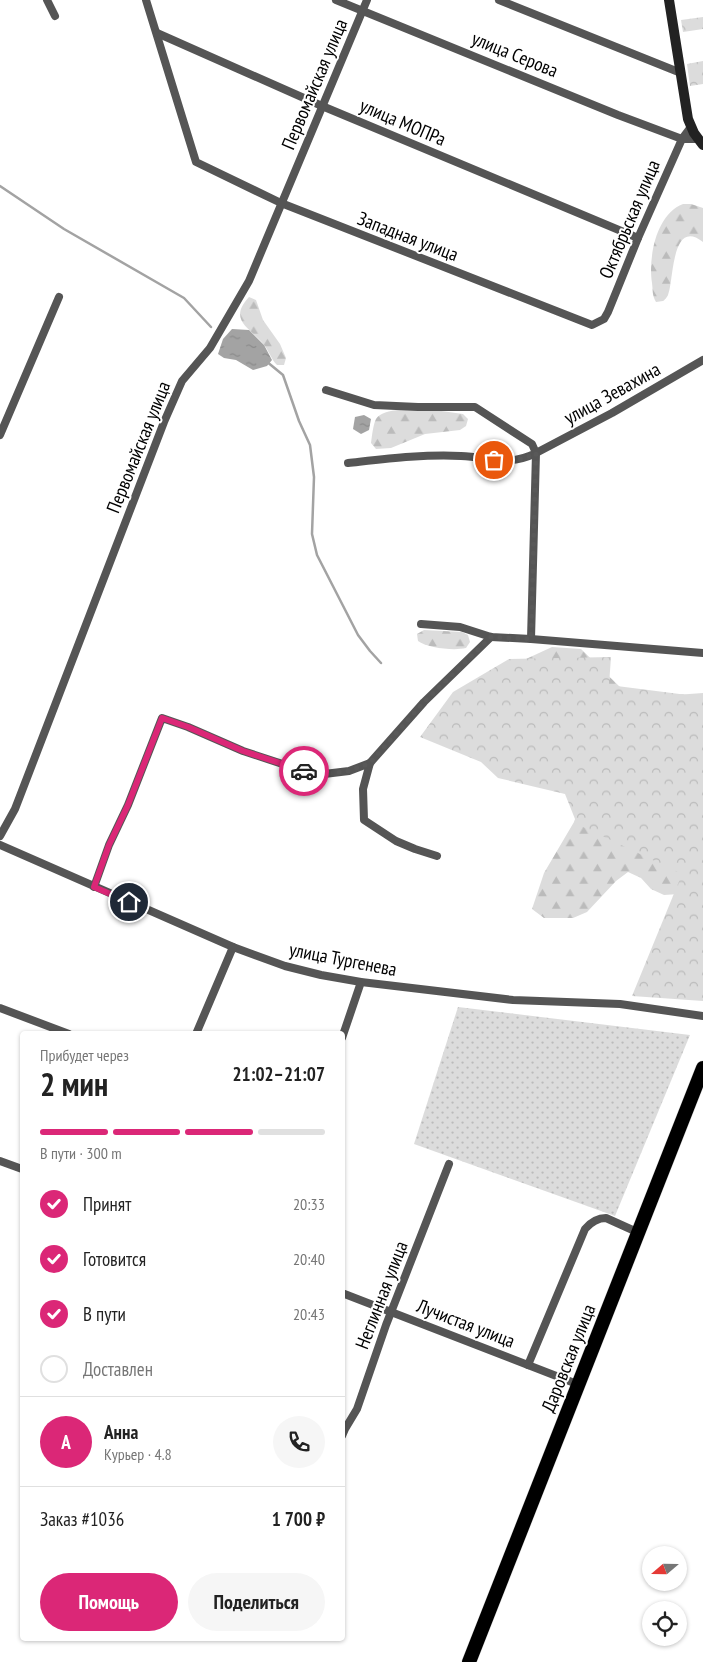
<!DOCTYPE html>
<html lang="ru">
<meta charset="utf-8">
<style>
body{margin:0;font-family:"PT Sans Narrow",sans-serif;background:#f6f6f6;color:#222;height:100vh;display:flex;flex-direction:column;font-size:19px;white-space:nowrap}
*{box-sizing:border-box;margin:0}
p{font-size:16px;color:#767676}
.icon{flex:none;width:28px;height:28px;fill:none;stroke:currentColor;stroke-width:2;stroke-linecap:round;stroke-linejoin:round}
.map{position:relative;flex:1;overflow:hidden}
.side{position:absolute;left:20px;top:1031px;width:325px;height:610px;display:flex;flex-direction:column;background:#fff;border-radius:5px;box-shadow:0 1px 4px #0004}
.side>*{flex:none}
.needle{width:32px;rotate:250deg}
.buttons{position:absolute;left:642px;top:1546px;display:grid;gap:10px}
.buttons a{display:grid;place-items:center;width:45px;height:45px;border-radius:50%;background:#fff;box-shadow:0 1px 4px #0004;font-size:25px}
.pin{position:absolute;display:grid;place-items:center;width:42px;height:42px;color:#fff;margin:-21px;border:2px solid #fff;border-radius:50%;box-shadow:0 1px 5px #0007}
.courier{position:absolute;display:grid;place-items:center;width:50px;height:50px;margin:-25px;border:4px solid #db2777;border-radius:50%;background:#fff;color:#222;box-shadow:0 1px 6px #0007}
.overview em{font-style:normal;font-weight:800}
.overview div{display:flex;flex-direction:column-reverse}
.overview{display:flex;align-items:center;justify-content:space-between;height:85px;padding:0 20px}
h1{font-size:32px;font-weight:800;line-height:38px}
.bar{display:grid;grid-template-columns:repeat(4,1fr);gap:8px 5px;align-content:center;height:60px;padding:0 20px}
.bar i{height:6px;border-radius:4px;background:#e0e0e0}
.bar .current{background:#db2777}
.bar p{grid-column:span 4}
.line{display:flex;align-items:center;gap:12px;padding:0 20px;border-top:1px solid #e0e0e0}
.line div{flex:1}
.round{display:grid;place-items:center;flex:none;width:52px;height:52px;border-radius:26px;background:#f6f6f6}
ol{padding:0 20px;list-style:none}
li{display:flex;align-items:center;gap:15px;height:55px}
li p{margin-inline-start:auto}
li .icon{padding:5px;border-radius:50%;background:#db2777;color:#fff;stroke-width:4}
li:last-child{color:#767676}
li i{width:28px;height:28px;border:2px solid #e0e0e0;border-radius:50%}
.cta{display:flex;gap:10px;margin-top:auto;padding:10px 20px}
.cta a{flex:1;height:58px;border-radius:30px;background:#db2777;color:#fff;font-size:20px;font-weight:800;line-height:58px;text-align:center}
.cta a+a{background:#f6f6f6;color:#222}
.map>svg:first-child{display:block}
.grass{fill:url(#grass-dots)}
.forest{fill:url(#forest-firs)}
.park{fill:url(#park-crowns)}
.water{fill:url(#water-ripples)}
.lines{fill:none;stroke-linecap:round;stroke-linejoin:round}
.stream{stroke:#a3a3a3;stroke-width:2.5}
.highway-casing{stroke:#dbdbdb;stroke-width:15}
.street{stroke:#555;stroke-width:8}
.secondary{stroke:#222;stroke-width:10}
.highway{stroke:#000;stroke-width:14}
.done{stroke:#595959;stroke-width:5;stroke-dasharray:0 9}
.route{stroke:#db2777;stroke-width:6}
.labels{text-anchor:middle;dominant-baseline:central;stroke-width:4;stroke-linejoin:round;paint-order:stroke}
.street-label{font-size:19px;fill:#000;stroke:#fff}
</style>
<div class="map">
<svg width="703" height="1662" viewBox="0 0 703 1662">
<defs>
<pattern id="grass-dots" width="8" height="8" patternUnits="userSpaceOnUse" patternTransform="scale(1.25)"><rect width="8" height="8" fill="#dcdcdc"/><path d="M2 2h.1M6 6h.1" fill="none" stroke="#bbb" stroke-width="1.8" stroke-linecap="round"/></pattern>
<pattern id="forest-firs" width="22" height="20" patternUnits="userSpaceOnUse" patternTransform="scale(1.25)"><rect width="22" height="20" fill="#dcdcdc"/><path d="M5 1l3.5 6h-7zM16 11l3.5 6h-7z" fill="#bbb"/></pattern>
<pattern id="park-crowns" width="20" height="18" patternUnits="userSpaceOnUse" patternTransform="scale(1.25)"><rect width="20" height="18" fill="#dcdcdc"/><path d="M2 6a3 3 0 1 1 6 0M12 15a3 3 0 1 1 6 0" fill="none" stroke="#bbb"/></pattern>
<pattern id="water-ripples" width="26" height="14" patternUnits="userSpaceOnUse" patternTransform="scale(1.25)"><rect width="26" height="14" fill="#a3a3a3"/><path d="M2 4q2-2 4 0t4 0M15 11q2-2 4 0t4 0" fill="none" stroke="#8b8b8b"/></pattern>
</defs>
<rect width="100%" height="100%" fill="#fff"/>
<path class="grass" d="M458,1007L690,1035L615,1216L414,1144Z"/>
<g class="forest">
<path d="M683,204H691L703,208V242C671,217 674,281 668,295C668,296 664,301 663,301L656,302C652,295 653,291 652,283C648,258 656,214 683,204Z"/>
<path d="M249,297L256,300L263,320L280,344L286,358L284,365H277C271,359 269,351 264,345C251,328 227,321 249,297Z"/>
<path d="M427,409L463,414L468,419L466,426L460,430L425,434L391,448L376,449L371,443C372,436 373,425 376,419C383,407 416,410 427,409Z"/>
<path d="M424,630L462,632L468,635L470,642L466,648C454,651 427,648 418,641L417,634Z"/>
<path d="M552,647L581,649L621,688L648,697L703,693V875L679,894L664,895L651,889L641,878L628,872L616,881L587,912L573,918H544L532,909L544,873L574,822L579,808L526,659Z"/>
</g>
<g class="park">
<path d="M703,17V29L683,32L681,20Z"/>
<path d="M703,61V84L690,86L687,64Z"/>
<path d="M611,657L609,685L703,697V1001L632,996L682,874L577,824L565,794L498,778L481,762L420,737L453,692L509,659Z"/>
</g>
<g class="water">
<path d="M232,329L249,330L264,345L272,360L267,366L253,370L236,360L224,358L218,354L223,339Z"/>
<path d="M364,415L371,419L369,430L361,434L353,429L355,417Z"/>
</g>
<g class="lines">
<g class="stream">
<path d="M0,186L64,229L184,298L211,327"/>
<path d="M266,361L283,375L299,421L310,445L314,477L312,534L317,555L358,635L370,651L381,663"/>
</g>
<defs>
<path id="highway" d="M469,1662L703,1068"/>
</defs>
<use href="#highway" class="highway-casing"/>
<g class="street">
<path d="M47,0L55,16"/>
<path d="M146,0L196,162L281,203L592,325L604,319L608,312L638,238L682,139L691,127"/>
<path d="M336,0L618,115L682,139H698"/>
<path d="M499,0L681,73"/>
<path d="M157,33L322,106L638,238"/>
<path d="M326,390L374,405L418,407H475L532,444L536,453C508,467 490,457 461,456C424,454 385,459 348,463"/>
<path d="M0,435L59,297"/>
<path d="M421,624L460,627L491,637L531,639L703,653"/>
<path d="M531,639L536,453L612,413L703,360"/>
<path d="M370,763L363,789L364,820L396,841L415,849L437,856"/>
<path d="M0,836L15,809L164,422L182,381L210,348L249,281L367,0"/>
<path d="M0,845L233,947L285,966L321,975L361,982L513,1000L620,1004L703,1016"/>
<path d="M94,887L109,845L128,805L162,718L188,727L243,751L316,775L349,771L370,763L424,702L491,637"/>
<path d="M0,1008L69,1034"/>
<path d="M196,1034L233,947"/>
<path d="M342,1038L361,982"/>
<path d="M0,1161L22,1169"/>
<path d="M342,1293L577,1384"/>
<path d="M528,1365L585,1229C591,1222 597,1218 606,1218L637,1232"/>
<path d="M342,1436L345,1429L357,1409L386,1325L449,1164"/>
</g>
<path class="secondary" d="M669,0L688,119L694,133L703,145"/>
<use href="#highway" class="highway"/>
</g>
<g class="lines">
<path class="done" d="M304,771L316,775L349,771L370,763L424,702L491,637L531,639L536,453C523,460 509,462 494,460"/>
<path class="route" d="M129,902L94,887L109,845L128,805L162,718L188,727L243,751L304,771"/>
</g>
<g class="labels">
<g class="street-label">
<text transform="translate(515 54) rotate(22)">улица Серова</text>
<text transform="translate(314 84) rotate(-67)">Первомайская улица</text>
<text transform="translate(403 122) rotate(23)">улица МОПРа</text>
<text transform="translate(629 219) rotate(-67)">Октябрьская улица</text>
<text transform="translate(408 236) rotate(21)">Западная улица</text>
<text transform="translate(612 393) rotate(-29)">улица Зевахина</text>
<text transform="translate(138 447) rotate(-68)">Первомайская улица</text>
<text transform="translate(343 959) rotate(11)">улица Тургенева</text>
<text transform="translate(381 1295) rotate(-69)">Неглинная улица</text>
<text transform="translate(466 1323) rotate(21)">Лучистая улица</text>
<text transform="translate(568 1358) rotate(-68)">Даровская улица</text>
</g>
</g>
</svg>
<div class="buttons">
<a><svg class="needle" viewBox="-14 -14 28 28"><path d="M0-13l5 13h-10z" fill="#e53935"/><path d="M0 13l5-13h-10z" fill="#767676"/></svg></a>
<a><svg class="icon" aria-label="locate" viewBox="0 0 24 24"><circle cx="12" cy="12" r="6"/><path d="M12 2v4M12 18v4M2 12h4M18 12h4"/></svg></a>
</div>
<div class="pin" style="left:494px;top:460px;background:#ea580c"><svg class="icon" aria-label="bag" viewBox="0 0 24 24"><path d="M5 8h14l-1 12H6zM9 8a3 3 0 0 1 6 0"/></svg></div>
<div class="pin" style="left:129px;top:902px;background:#1f2937"><svg class="icon" aria-label="home" viewBox="0 0 24 24"><path d="M3 11l9-7 9 7M6 9v11h12V9"/></svg></div>
<div class="courier" style="left:304px;top:771px"><svg class="icon" aria-label="car" viewBox="0 0 24 24"><path d="M5 17H2v-5l4-1 3-4h7l3 4 3 1v5h-3M9 17h6M6 11h13"/><circle cx="7" cy="17" r="2"/><circle cx="17" cy="17" r="2"/></svg></div>
<section class="side">
<div class="overview"><div><h1>2 мин</h1><p>Прибудет через</p></div><em>21:02–21:07</em></div>
<div class="bar"><i class="current"></i><i class="current"></i><i class="current"></i><i></i><p>В пути · 300 m</p></div>
<ol>
<li><svg class="icon" aria-label="check" viewBox="0 0 24 24"><path d="M5 12l5 5 9-10"/></svg>Принят<p>20:33</p></li>
<li><svg class="icon" aria-label="check" viewBox="0 0 24 24"><path d="M5 12l5 5 9-10"/></svg>Готовится<p>20:40</p></li>
<li><svg class="icon" aria-label="check" viewBox="0 0 24 24"><path d="M5 12l5 5 9-10"/></svg>В пути<p>20:43</p></li>
<li><i></i>Доставлен</li>
</ol>
<div class="line" style="height:90px"><b class="round" style="background:#db2777;color:#fff">А</b><div><b>Анна</b><p>Курьер · 4.8</p></div><a class="round"><svg class="icon" aria-label="phone" viewBox="0 0 24 24"><path d="M5 4h4l2 5-3 2q2 4 5 5l2-3 5 2v4C11 20 4 13 5 4z"/></svg></a></div>
<div class="line" style="height:65px"><div>Заказ #1036</div><b>1 700 ₽</b></div>
<div class="cta"><a>Помощь</a><a>Поделиться</a></div>
</section>
</div>
